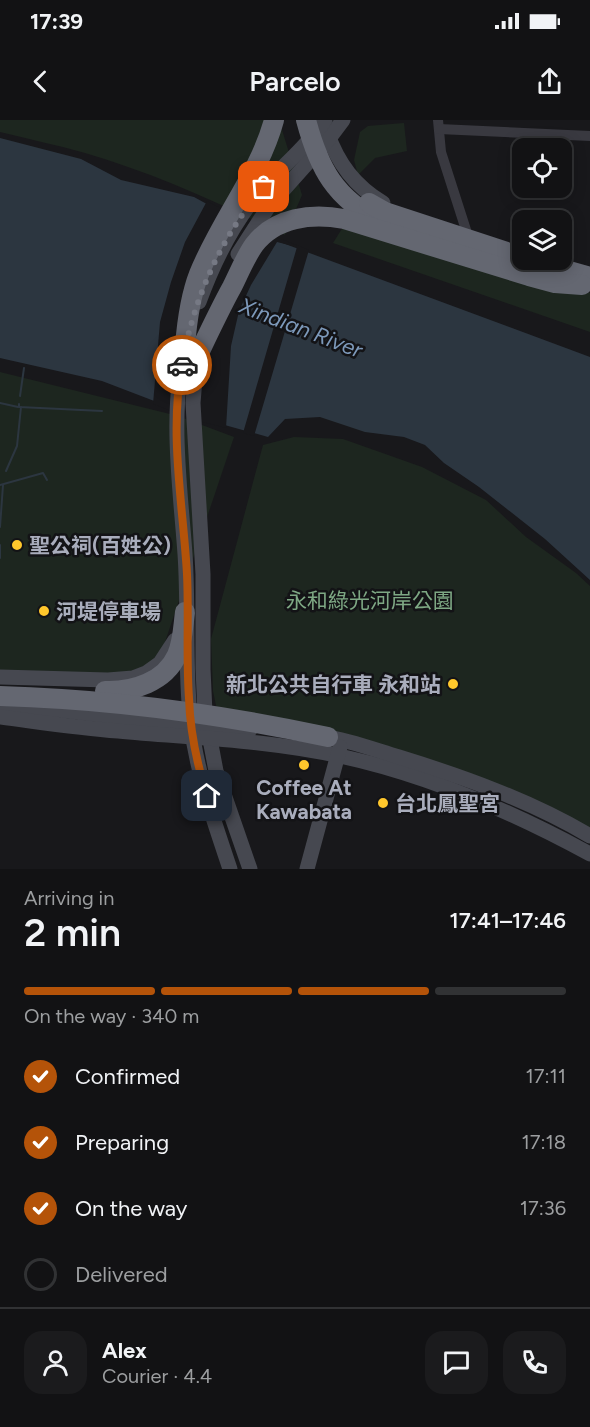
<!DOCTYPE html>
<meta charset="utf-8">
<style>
body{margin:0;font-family:Figtree,"Noto Sans TC",sans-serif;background:#1b1b1d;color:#f1f3f6;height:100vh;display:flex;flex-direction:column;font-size:22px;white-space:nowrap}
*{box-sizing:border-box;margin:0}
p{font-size:20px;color:#9c9ea0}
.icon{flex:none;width:33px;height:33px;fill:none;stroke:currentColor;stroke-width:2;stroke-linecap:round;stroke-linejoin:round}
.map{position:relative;height:749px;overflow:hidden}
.drawer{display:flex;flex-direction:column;background:#121214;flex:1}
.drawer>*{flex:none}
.controls{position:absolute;left:512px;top:18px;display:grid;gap:12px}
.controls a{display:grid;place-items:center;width:60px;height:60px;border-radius:12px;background:#121214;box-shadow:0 3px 15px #0003,0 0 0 2px #313234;font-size:30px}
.pin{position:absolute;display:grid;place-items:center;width:51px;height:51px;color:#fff;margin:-26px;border-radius:12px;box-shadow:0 3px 9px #0006}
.courier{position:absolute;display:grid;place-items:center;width:60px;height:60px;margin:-30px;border:4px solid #b45309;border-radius:50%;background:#fff;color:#222;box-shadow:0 2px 8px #0007}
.headline em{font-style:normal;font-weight:600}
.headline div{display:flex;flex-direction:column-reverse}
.headline{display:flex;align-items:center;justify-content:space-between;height:102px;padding:0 24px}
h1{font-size:39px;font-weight:600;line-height:45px}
.bar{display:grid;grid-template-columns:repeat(4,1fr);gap:9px 6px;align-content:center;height:72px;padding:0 24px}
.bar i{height:8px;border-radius:4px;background:#313234}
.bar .selected{background:#b45309}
.bar p{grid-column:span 4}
.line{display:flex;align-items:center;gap:15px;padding:0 24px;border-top:2px solid #313234}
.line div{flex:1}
.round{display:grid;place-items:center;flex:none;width:63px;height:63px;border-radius:18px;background:#1b1b1d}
ol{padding:0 24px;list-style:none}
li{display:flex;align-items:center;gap:18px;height:66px}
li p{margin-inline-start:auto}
li .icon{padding:6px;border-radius:50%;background:#b45309;color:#fff;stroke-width:4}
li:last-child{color:#9c9ea0}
li i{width:33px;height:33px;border:3px solid #313234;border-radius:50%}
.status{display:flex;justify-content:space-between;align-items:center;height:42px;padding:0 30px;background:#121214;direction:ltr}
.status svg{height:16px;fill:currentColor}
header{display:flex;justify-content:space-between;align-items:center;height:78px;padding:0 24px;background:#121214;font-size:27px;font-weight:600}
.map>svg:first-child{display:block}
.green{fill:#1d261f}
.water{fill:#2c3640}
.pier{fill:#18181b}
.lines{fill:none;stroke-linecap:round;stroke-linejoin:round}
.stream{stroke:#2c3640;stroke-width:2}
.street{stroke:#393940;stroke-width:10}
.secondary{stroke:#464850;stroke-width:15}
.highway{stroke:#646771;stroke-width:20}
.done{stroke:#767984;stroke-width:6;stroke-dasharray:0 10.8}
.route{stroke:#b45309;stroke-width:8}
.poi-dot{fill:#ffc72c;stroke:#131316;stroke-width:2}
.labels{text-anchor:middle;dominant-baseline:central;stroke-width:5;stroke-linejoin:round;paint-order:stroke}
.poi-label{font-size:21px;font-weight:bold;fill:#a9adbc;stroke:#131316;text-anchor:start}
.park-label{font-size:21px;fill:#7ea884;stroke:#131316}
.water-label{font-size:22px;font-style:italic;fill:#7d99ba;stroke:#131316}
</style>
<div class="status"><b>17:39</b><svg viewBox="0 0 49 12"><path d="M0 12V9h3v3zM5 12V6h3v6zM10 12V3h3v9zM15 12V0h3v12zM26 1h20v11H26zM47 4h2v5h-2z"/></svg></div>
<header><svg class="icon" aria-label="back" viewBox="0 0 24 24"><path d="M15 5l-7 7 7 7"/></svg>Parcelo<svg class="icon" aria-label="share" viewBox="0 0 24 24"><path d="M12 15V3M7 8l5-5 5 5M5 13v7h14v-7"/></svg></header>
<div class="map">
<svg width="590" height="749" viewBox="0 0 590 749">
<rect width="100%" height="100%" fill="#18181b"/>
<g class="green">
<path d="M0,0H279L302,75L285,115C221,84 154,53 85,33C57,25 28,19 0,12Z"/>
<path d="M404,3L407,31L375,38L358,55L354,40L360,12L368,6Z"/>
<path d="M343,107L590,173V212L333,123Z"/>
<path d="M0,252L178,296L234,317L164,525L147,562L0,561Z"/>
<path d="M294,317L343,319L422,347L486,380L526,417L576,453L590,466V718L438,646L217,590L213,571L211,519L263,325Z"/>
</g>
<path class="water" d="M0,18L81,39L121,60L194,77L269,118L590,237V460L545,419L479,367L444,343L425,325L404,317L365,312L320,297L285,299L268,317L196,297L102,261L0,238Z"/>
<path class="pier" d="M207,81L271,115L309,130L254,316L243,313L297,127L277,122L251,165L239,191L231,226L226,308L195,300L153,284L160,202L171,162L185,122Z"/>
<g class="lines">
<g class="stream">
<path d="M20,276L24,248"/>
<path d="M0,283L18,287"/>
<path d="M19,284V287L102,291"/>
<path d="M6,351L17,326L21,287"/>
<path d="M0,365L43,353L47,360"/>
<path d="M0,407L3,365"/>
<path d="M0,425V438"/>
</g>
<g class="street">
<path d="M438,0L441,32L467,113"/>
<path d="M439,9L590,16"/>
</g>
<g class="secondary">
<path d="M327,12C338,44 355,66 383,83"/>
<path d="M238,134L269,86L328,20L343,0"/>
<path d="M199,182C214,141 234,101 262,69C282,46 308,26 325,0"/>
<path d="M188,216C168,287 180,363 185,434C189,491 184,548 191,604C197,654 214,701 230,749"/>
<path d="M203,220L195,259L193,283L203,454V549L205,593L216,651L250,749"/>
<path d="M0,557L108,560L133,558L146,553L160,543L175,520"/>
<path d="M0,587L58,590L201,607L250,610"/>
<path d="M0,597C39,602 78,608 118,611C192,618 267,620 340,636C428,655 511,691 590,734"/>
<path d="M318,616C346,619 372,629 399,637C464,657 531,681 590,716"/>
<path d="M307,749L340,627"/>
</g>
<g class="highway">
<path d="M306,0C319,49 335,78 381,102"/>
<path d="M369,83L385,92L522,137"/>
<path d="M530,140L590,157"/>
<path d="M185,226C187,201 190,177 199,154C220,101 259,55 274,0"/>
<path d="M201,229C211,208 221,187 232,167C239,153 245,138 254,125C275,97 312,93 344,99L529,156L555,163L582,165"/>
<path d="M105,571C133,572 165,562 177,535C183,521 183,507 185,492"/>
<path d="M0,576C111,579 220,594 328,617"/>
</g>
</g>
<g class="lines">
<path class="done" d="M182,245C193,180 221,116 264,67"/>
<path class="route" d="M182,245C169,313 183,385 187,454C189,495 186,537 189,578C190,612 197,644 207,676"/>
</g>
<g class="poi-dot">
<circle cx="17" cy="425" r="6"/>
<circle cx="44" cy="491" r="6"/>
<circle cx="453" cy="564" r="6"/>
<circle cx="304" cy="645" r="6"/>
<circle cx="383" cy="683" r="6"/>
</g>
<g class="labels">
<g class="poi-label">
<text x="29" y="425">聖公祠(百姓公)</text>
<text x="56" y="491">河堤停車場</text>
<text x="441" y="564" text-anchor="end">新北公共自行車 永和站</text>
<text x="304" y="667" text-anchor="middle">Coffee At<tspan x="304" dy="24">Kawabata</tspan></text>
<text x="395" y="683">台北鳳聖宮</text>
</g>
<g class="park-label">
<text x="370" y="480">永和綠光河岸公園</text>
</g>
<g class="water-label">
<text transform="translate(301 208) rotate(21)">Xindian River</text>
</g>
</g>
</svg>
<div class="controls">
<a><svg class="icon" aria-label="locate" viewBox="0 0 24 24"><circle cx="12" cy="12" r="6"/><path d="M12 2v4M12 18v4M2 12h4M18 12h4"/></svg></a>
<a><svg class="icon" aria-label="layers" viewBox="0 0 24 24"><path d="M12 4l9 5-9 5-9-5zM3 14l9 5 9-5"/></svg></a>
</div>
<div class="pin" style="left:264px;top:67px;background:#ea580c"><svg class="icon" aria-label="bag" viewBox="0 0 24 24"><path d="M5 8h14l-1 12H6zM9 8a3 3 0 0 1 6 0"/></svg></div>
<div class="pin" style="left:207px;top:676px;background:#1f2937"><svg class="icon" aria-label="home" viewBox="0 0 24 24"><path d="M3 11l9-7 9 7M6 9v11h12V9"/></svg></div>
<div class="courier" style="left:182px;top:245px"><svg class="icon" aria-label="car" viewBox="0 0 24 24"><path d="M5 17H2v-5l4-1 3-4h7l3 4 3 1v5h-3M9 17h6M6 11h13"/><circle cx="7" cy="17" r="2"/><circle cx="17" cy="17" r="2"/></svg></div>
</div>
<section class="drawer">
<div class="headline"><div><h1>2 min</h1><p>Arriving in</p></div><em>17:41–17:46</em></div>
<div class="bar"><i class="selected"></i><i class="selected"></i><i class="selected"></i><i></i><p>On the way · 340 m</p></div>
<ol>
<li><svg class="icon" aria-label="check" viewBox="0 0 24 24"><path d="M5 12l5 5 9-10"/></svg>Confirmed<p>17:11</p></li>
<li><svg class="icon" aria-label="check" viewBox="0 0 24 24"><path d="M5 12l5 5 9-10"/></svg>Preparing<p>17:18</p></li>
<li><svg class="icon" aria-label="check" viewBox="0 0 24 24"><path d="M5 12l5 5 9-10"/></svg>On the way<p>17:36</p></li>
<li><i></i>Delivered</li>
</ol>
<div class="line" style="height:108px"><a class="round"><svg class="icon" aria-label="person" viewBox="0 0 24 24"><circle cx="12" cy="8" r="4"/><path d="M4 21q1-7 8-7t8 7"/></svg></a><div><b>Alex</b><p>Courier · 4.4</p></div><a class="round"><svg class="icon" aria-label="chat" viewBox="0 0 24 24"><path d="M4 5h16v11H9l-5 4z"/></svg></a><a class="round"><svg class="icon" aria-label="phone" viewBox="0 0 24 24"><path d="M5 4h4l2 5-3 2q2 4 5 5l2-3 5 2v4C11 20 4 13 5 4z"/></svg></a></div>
</section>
